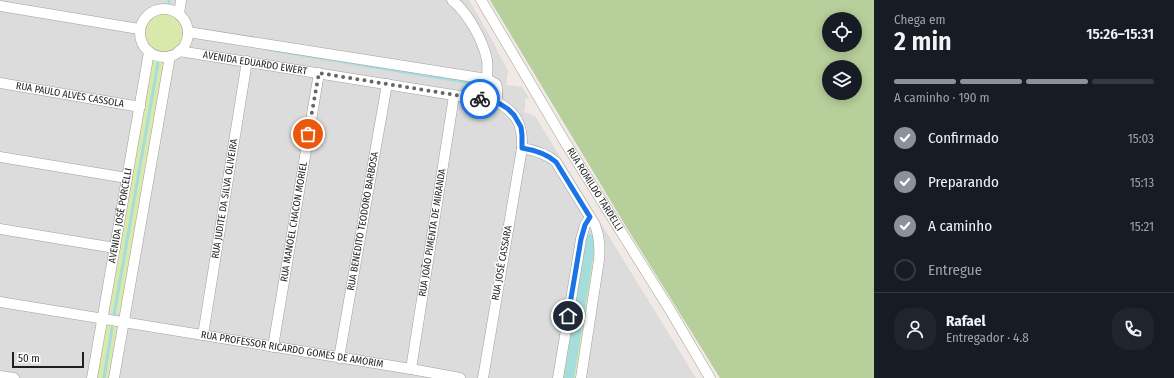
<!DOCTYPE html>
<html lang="pt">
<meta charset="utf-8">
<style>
body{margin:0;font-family:"Fira Sans Condensed",sans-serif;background:#20242c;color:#f1f3f6;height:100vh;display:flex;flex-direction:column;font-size:15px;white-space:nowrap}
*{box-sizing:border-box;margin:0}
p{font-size:13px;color:#9ea1a6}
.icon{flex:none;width:22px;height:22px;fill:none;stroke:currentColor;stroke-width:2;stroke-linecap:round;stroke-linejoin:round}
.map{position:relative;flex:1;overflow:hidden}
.sheet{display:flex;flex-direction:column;background:#171b24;width:300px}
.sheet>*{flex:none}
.controls{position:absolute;left:822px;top:12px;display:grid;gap:8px}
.controls a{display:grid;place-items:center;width:40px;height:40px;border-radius:50%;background:#171b24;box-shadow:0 2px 10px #0003;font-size:20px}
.scale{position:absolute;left:12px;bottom:10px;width:72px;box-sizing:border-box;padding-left:4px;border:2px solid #1f1f1f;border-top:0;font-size:11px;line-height:14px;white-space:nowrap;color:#1f1f1f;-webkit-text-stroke:3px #fff;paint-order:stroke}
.pin{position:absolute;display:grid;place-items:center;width:34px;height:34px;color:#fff;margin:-17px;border:2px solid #fff;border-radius:50%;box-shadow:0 1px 4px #0007}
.courier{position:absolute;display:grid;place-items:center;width:40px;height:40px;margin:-20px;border:3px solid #1a73e8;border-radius:50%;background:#fff;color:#222;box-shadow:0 1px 5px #0007}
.head em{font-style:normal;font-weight:600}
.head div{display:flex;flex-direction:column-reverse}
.head{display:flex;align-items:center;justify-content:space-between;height:68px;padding:0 20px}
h1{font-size:26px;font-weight:600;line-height:30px}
.bar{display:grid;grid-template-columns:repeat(4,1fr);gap:6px 4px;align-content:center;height:48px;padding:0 20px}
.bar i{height:5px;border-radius:3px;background:#363941}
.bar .current{background:#8c9099}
.bar p{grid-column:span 4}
.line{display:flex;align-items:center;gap:10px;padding:0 20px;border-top:1px solid #363941}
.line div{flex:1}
.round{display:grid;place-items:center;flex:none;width:42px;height:42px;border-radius:16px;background:#20242c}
ol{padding:0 20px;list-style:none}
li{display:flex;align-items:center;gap:12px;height:44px}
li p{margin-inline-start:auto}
li .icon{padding:4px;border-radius:50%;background:#8c9099;color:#fff;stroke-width:4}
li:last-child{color:#9ea1a6}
li i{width:22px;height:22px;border:2px solid #363941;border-radius:50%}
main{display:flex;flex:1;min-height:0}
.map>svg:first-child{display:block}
.residential{fill:#dddcdc}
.grass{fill:#d9e9ab}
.forest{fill:#b7cf9a;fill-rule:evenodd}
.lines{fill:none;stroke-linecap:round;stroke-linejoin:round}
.stream{stroke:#a5dddc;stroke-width:3}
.canal{stroke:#a5dddc;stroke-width:10}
.street-casing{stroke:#a0a0a0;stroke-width:11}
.street{stroke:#fff;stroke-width:10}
.done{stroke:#686664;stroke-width:4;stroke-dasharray:0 7.2}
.route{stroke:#1a73e8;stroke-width:5}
.labels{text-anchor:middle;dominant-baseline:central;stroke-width:3;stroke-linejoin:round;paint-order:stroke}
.street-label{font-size:10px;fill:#1f1f1f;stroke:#fff}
</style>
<main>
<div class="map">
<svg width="874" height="378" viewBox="0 0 874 378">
<rect width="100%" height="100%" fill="#f0e9e5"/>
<path class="residential" d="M0,0H469L491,38L508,71L506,85L522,87L529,98L525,99V107L524,112L535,116L696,378H0Z"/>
<g class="grass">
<circle cx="164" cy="33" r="21"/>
<path d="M152,59L165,61L121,313L108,311Z"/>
<path d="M589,235L595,236L598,240L576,378H561L585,238Z"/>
<path d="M105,323L118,325L110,378H95Z"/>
</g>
<path class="forest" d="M490,0H874V378H720L627,228ZM829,19H855V45H829ZM829,67H855V93H829Z"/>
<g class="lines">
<g class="stream">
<path d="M169,3V0"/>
<path d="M266,49L489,86"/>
<path d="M114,315L158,63"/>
<path d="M104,378L112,328"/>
</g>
<path class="canal" d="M569,378L591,239"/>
<defs>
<g id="street">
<path d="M452,0C468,13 483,40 487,60C488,66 487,73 487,79"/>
<path id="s1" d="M481,0L565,142L670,310L710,378"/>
<path d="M0,6L139,29"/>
<circle cx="164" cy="33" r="24"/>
<path d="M179,14L181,0"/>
<path d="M188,32L487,79L496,84L497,89V102C517,113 523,125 522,148L483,378"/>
<path id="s2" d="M179,51L497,102"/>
<path id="s3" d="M0,83L140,107"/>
<path d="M522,148C534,150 546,153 556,162L595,225C600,238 600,248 599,260L581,378"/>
<path d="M0,157L127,178"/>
<path d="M0,229L115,248"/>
<path id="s4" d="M0,302L411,369L460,378"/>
<path id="s5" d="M203,335L247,61"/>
<path id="s6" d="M273,347L319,73"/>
<path id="s7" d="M339,358L387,84"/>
<path id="s8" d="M411,369L454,96"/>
<path d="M0,376L14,378"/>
<path id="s9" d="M92,378L149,52"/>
<path d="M114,378L170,56"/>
<path d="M558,378L581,239L585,225L590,217"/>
</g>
</defs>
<use href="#street" class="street-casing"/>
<use href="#street" class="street"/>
</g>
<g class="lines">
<path class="done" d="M308,134L319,73L480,99"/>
<path class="route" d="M480,99L497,102L508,109L514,115L521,127L522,135V148C534,150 546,153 556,162L590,217L585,225L581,239L568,316"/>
</g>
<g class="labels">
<g class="street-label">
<text stroke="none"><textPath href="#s2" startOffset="77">AVENIDA EDUARDO EWERT</textPath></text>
<text stroke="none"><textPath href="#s3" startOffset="71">RUA PAULO ALVES CASSOLA</textPath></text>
<text stroke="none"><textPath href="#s1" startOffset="221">RUA ROMILDO TARDELLI</textPath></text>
<text stroke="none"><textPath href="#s5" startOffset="138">RUA JUDITE DA SILVA OLIVEIRA</textPath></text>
<text stroke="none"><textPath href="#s9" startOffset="165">AVENIDA JOSÉ PORCELLI</textPath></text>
<text stroke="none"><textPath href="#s7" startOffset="139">RUA BENEDITO TEODORO BARBOSA</textPath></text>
<text stroke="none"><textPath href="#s6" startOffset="127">RUA MANOEL CHACON MORIEL</textPath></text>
<text stroke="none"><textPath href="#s8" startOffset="138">RUA JOÃO PIMENTA DE MIRANDA</textPath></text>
<text transform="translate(502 263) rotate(-80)">RUA JOSÉ CASSARA</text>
<text stroke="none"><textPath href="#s4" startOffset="296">RUA PROFESSOR RICARDO GOMES DE AMORIM</textPath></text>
</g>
</g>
</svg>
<div class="controls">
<a><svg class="icon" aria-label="locate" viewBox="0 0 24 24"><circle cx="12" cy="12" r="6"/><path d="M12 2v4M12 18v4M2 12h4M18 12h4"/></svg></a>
<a><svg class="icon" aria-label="layers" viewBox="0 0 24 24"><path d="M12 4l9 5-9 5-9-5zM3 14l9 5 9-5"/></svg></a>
</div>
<div class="scale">50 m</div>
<div class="pin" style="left:308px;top:134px;background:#ea580c"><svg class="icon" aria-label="bag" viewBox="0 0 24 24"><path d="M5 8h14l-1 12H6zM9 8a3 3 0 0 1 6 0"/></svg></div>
<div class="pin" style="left:568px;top:316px;background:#1f2937"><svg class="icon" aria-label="home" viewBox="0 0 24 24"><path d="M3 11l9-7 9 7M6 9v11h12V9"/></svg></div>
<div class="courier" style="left:480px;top:99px"><svg class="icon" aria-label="bike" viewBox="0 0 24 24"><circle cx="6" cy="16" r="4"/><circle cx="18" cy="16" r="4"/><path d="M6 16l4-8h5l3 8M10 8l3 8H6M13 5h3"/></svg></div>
</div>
<section class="sheet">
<div class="head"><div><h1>2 min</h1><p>Chega em</p></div><em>15:26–15:31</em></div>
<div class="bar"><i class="current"></i><i class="current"></i><i class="current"></i><i></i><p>A caminho · 190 m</p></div>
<ol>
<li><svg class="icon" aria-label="check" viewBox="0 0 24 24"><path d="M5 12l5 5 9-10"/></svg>Confirmado<p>15:03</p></li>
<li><svg class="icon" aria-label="check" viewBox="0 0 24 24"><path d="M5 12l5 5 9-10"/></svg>Preparando<p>15:13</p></li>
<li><svg class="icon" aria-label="check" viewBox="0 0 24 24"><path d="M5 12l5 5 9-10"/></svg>A caminho<p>15:21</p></li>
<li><i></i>Entregue</li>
</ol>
<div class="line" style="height:72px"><a class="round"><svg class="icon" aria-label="person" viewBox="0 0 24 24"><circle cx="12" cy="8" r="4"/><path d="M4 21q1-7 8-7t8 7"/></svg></a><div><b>Rafael</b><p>Entregador · 4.8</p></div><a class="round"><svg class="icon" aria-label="phone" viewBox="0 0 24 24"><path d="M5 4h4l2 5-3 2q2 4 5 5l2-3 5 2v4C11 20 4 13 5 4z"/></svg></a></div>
</section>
</main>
